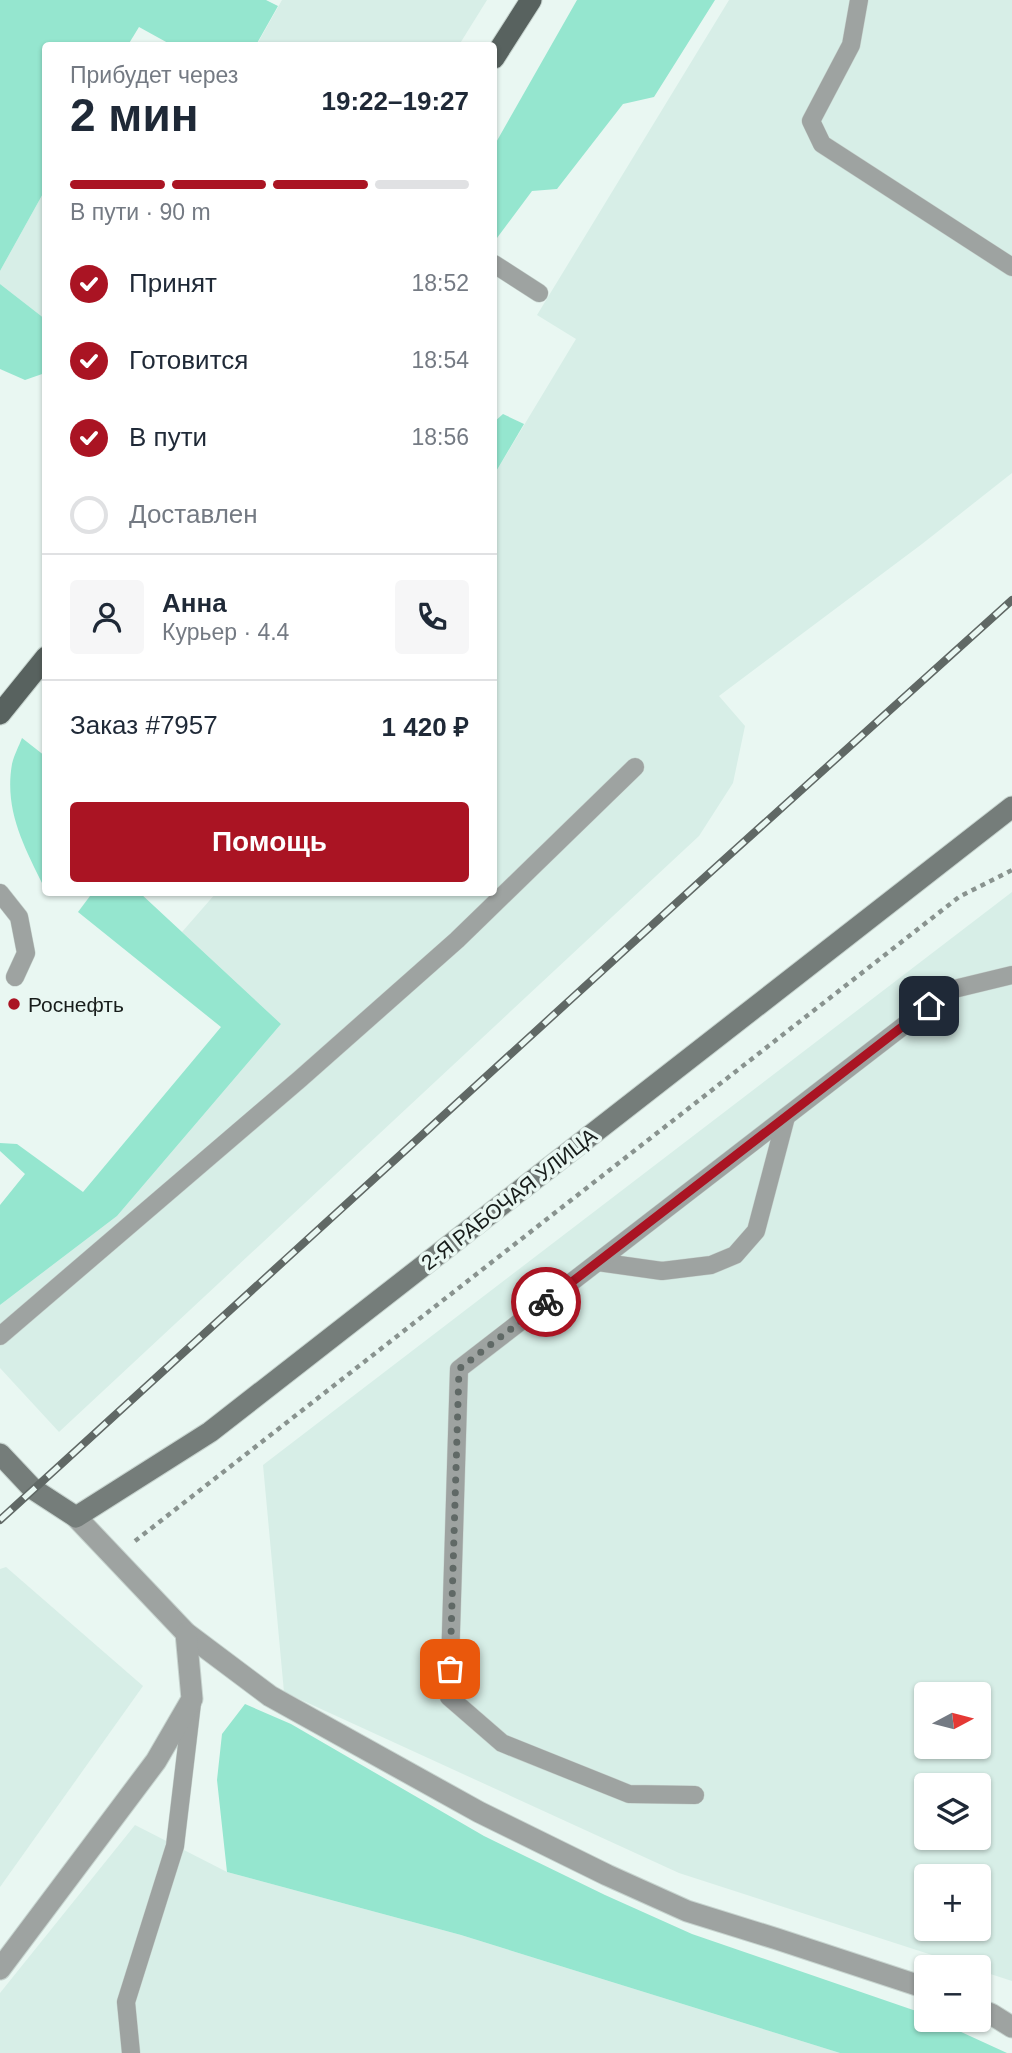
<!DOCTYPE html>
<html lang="ru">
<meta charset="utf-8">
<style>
body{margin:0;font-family:Helvetica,sans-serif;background:#f6f6f7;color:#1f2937;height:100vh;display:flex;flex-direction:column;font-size:26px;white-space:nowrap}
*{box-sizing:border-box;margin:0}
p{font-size:23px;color:#747a83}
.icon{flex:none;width:38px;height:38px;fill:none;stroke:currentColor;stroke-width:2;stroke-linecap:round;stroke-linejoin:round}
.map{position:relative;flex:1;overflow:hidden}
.side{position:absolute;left:42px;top:42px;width:455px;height:854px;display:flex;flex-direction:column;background:#fff;border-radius:7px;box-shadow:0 2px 5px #0004}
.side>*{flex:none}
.needle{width:46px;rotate:83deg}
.tools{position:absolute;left:914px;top:1682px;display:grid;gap:14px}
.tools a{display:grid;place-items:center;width:77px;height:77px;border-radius:7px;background:#fff;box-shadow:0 2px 5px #0004;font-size:35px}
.pin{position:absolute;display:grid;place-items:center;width:60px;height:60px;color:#fff;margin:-30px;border-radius:14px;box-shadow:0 4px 10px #0006}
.courier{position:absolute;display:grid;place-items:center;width:70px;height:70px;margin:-35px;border:5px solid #aa1423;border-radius:50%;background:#fff;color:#222;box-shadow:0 2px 9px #0007}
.overview em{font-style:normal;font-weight:800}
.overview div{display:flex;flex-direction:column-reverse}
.overview{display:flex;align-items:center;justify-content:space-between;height:119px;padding:0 28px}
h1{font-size:46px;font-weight:800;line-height:52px}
.bar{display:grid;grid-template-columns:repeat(4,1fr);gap:10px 7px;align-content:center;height:84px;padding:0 28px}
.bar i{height:9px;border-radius:5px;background:#e0e1e3}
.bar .current{background:#aa1423}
.bar p{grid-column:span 4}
.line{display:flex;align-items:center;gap:18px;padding:0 28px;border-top:2px solid #e0e1e3}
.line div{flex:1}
.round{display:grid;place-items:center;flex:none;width:74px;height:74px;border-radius:7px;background:#f6f6f7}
ol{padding:0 28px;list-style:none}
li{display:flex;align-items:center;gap:21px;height:77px}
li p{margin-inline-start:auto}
li .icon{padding:7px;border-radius:50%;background:#aa1423;color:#fff;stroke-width:4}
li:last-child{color:#747a83}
li i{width:38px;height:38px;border:4px solid #e0e1e3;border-radius:50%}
.action{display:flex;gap:14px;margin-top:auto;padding:14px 28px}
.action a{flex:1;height:80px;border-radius:7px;background:#aa1423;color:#fff;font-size:28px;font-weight:800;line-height:80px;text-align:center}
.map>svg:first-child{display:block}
.built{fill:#d7eee7;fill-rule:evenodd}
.green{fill:#95e6cf}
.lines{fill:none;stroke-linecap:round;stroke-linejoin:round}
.lane-casing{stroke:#c7d4cf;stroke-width:19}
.street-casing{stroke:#c7d4cf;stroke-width:23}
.secondary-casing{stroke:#c7d4cf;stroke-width:23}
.primary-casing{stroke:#c7d4cf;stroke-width:23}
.path{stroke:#89938f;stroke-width:4.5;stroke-dasharray:5 5;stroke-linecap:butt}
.lane{stroke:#9ea3a1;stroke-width:18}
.street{stroke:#9ea3a1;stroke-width:21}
.secondary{stroke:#757d7a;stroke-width:21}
.primary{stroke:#58625f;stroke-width:21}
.rail-casing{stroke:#606865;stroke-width:8}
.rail{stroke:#e9f7f2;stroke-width:5;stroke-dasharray:16;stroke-linecap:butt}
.done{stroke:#606966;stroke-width:7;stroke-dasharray:0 12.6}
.route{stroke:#aa1423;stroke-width:9}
.poi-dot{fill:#aa1423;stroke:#e9f7f2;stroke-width:2.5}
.labels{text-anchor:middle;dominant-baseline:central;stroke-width:7;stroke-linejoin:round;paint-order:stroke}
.poi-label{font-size:21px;fill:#171c1a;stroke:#e9f7f2;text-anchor:start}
.street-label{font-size:21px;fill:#171c1a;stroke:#e9f7f2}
</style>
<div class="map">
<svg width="1012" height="2053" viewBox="0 0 1012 2053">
<rect width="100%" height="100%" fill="#e9f7f2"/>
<g class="built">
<path d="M282,0H487L459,45L256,46Z"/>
<path d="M729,0H1012V473L922,544L719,696L745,726L733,783L699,836L59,1432L0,1368V1305L117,1216L281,1024L182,932L216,893L494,892V475L576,339L537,315Z"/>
<path d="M45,190V319L0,284V271Z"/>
<path d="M1012,892V1981L978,1970V1967H969L679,1873L284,1692L263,1465ZM926,1694H978V1746H926ZM926,1785H978V1838H926ZM926,1876H978V1928H926Z"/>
<path d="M6,1567L143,1686L0,1887V1569Z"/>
<path d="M135,1825L227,1872L461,1935L840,2053H0V1993Z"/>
</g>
<g class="green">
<path d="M0,0H266L278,6L256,45H170L168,43L139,27L128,45L46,46L45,190L0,271Z"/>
<path d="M577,0H715L654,97L623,104L557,189L532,191L494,242V146Z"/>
<path d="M0,284L45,319V373L25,380L0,369Z"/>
<path d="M503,414L524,424L494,475V422Z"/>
<path d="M22,738L45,756L46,882L43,885C24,846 4,810 12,764C14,755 19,746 22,738Z"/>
<path d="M93,892L140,893L281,1024L117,1216L0,1305V1205L25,1174L0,1151V1143L17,1144L83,1192L221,1027L78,912Z"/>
<path d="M245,1704L291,1724L484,1836L605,1895L692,1934L919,2012L926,2015V2020H935L1007,2053H840L461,1935L227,1872L217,1780L222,1734Z"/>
</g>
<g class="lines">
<defs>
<g id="lane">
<path d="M859,0L851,45L811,121L822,144L1012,267"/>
<path d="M494,264L539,293"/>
<path d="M0,893L19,917L26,953L15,977"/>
<path d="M598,1262L662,1271L711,1265L735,1255L756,1231L786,1117"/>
<path d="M0,1336L300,1079L457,940L635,767"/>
<path d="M695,1795L629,1794L502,1743L449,1697L459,1369L950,990L1012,975"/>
<path d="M131,2053L126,2002L175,1846L192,1703"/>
</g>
<g id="street">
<path d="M76,1517L186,1633L270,1696L479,1812L607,1875L687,1911L777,1939L926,1988"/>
<path d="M0,1969L156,1761L192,1699L186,1633"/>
<path d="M978,2009L991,2014L1012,2027"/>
</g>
<path id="secondary" d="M0,1454L33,1489L76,1517L210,1432L1012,807"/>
<g id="primary">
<path d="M494,58L531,0"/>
<path d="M0,714L46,657"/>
</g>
</defs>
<use href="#lane" class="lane-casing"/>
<use href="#street" class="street-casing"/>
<use href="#secondary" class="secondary-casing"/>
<use href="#primary" class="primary-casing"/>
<path class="path" d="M135,1541L959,897L1012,870"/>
<use href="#lane" class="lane"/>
<use href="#street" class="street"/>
<use href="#secondary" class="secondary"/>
<use href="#primary" class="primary"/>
<defs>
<path id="rail" d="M0,1520L695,886L1012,600"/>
</defs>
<use href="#rail" class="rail-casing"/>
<use href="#rail" class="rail"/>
</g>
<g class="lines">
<path class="done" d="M450,1669L459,1369L546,1302"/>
<path class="route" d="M546,1302L929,1006"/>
</g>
<circle class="poi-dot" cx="14" cy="1004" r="7"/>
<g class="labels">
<g class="poi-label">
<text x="28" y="1004">Роснефть</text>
</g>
<g class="street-label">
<text transform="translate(509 1199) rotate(-38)">2-Я РАБОЧАЯ УЛИЦА</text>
</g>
</g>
</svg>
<div class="tools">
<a><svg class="needle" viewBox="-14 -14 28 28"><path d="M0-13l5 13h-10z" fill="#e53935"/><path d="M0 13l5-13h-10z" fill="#747a83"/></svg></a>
<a><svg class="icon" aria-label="layers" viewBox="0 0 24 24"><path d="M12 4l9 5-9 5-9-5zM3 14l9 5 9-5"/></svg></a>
<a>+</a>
<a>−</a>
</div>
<div class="pin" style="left:450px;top:1669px;background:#ea580c"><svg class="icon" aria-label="bag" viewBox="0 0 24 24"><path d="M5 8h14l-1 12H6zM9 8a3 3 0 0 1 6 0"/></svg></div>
<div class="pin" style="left:929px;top:1006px;background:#1f2937"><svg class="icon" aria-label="home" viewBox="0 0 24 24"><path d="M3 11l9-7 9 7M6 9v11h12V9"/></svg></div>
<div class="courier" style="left:546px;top:1302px"><svg class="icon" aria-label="bike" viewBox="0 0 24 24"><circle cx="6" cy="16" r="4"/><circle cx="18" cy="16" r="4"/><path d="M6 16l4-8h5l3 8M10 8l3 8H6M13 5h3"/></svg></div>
<section class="side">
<div class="overview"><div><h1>2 мин</h1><p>Прибудет через</p></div><em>19:22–19:27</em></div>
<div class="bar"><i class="current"></i><i class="current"></i><i class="current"></i><i></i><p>В пути · 90 m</p></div>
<ol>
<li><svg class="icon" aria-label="check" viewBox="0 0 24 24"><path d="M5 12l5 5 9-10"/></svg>Принят<p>18:52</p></li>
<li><svg class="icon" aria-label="check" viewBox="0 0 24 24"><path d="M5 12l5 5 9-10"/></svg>Готовится<p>18:54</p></li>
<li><svg class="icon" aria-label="check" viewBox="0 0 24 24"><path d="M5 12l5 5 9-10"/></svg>В пути<p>18:56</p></li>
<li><i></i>Доставлен</li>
</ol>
<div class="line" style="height:126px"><a class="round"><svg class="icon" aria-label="person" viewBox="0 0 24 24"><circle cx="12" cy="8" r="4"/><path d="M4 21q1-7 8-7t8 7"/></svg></a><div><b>Анна</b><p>Курьер · 4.4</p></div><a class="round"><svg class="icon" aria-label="phone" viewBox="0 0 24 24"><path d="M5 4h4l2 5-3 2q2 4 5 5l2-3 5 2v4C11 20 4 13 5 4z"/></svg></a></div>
<div class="line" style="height:91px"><div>Заказ #7957</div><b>1 420 ₽</b></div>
<div class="action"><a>Помощь</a></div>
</section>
</div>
